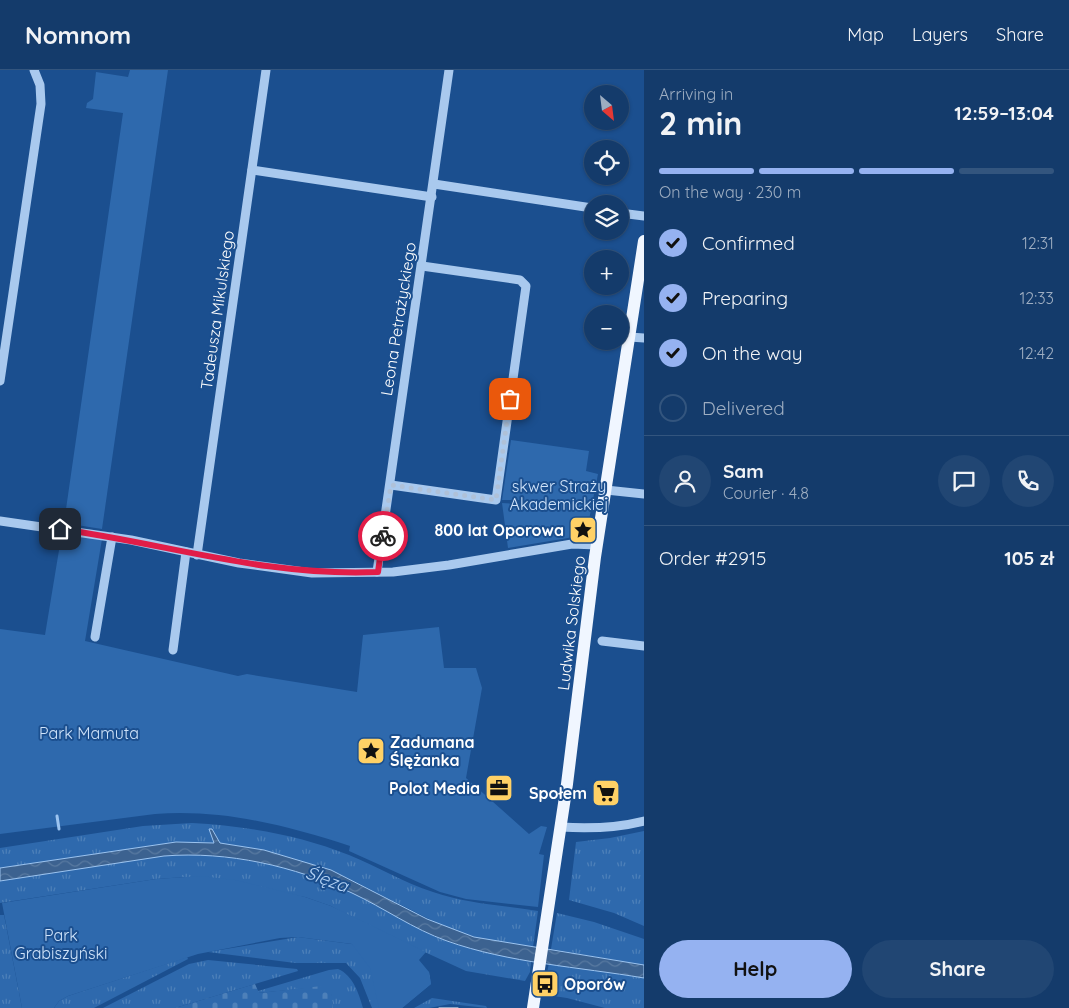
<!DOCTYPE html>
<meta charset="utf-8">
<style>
body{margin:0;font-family:Quicksand,sans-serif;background:#214673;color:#f1f3f6;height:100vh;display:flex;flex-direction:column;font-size:19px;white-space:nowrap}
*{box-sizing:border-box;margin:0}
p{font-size:16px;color:#9dadc1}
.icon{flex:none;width:28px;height:28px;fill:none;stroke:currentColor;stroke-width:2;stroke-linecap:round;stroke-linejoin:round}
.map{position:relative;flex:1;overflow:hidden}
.drawer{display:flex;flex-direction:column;background:#143b6b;width:425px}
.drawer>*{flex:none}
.needle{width:32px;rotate:152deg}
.buttons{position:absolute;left:584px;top:15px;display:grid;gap:10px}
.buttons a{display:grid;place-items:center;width:45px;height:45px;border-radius:50%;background:#143b6b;box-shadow:0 1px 4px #0004,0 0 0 1px #33557e;font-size:25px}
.pin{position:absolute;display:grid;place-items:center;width:42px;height:42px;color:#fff;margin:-21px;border-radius:10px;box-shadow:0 2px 8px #0006}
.courier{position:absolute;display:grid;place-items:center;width:50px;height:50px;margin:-25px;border:4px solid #e11d48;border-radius:50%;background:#fff;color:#222;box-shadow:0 1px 6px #0007}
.overview em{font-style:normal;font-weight:800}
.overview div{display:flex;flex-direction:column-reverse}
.overview{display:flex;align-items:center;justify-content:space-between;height:85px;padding:0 15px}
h1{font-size:32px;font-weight:800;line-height:38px}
.bar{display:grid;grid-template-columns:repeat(4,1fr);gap:8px 5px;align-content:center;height:60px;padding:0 15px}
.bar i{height:6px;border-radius:4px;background:#33557e}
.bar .selected{background:#95b2f1}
.bar p{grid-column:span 4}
.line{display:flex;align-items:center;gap:12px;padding:0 15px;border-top:1px solid #33557e}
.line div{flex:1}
.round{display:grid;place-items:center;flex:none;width:52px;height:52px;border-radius:26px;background:#214673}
ol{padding:0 15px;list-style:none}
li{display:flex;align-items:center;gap:15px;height:55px}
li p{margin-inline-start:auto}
li .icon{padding:5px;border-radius:50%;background:#95b2f1;color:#111;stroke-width:4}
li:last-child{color:#9dadc1}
li i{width:28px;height:28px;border:2px solid #33557e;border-radius:50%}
.button{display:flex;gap:10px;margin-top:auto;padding:10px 15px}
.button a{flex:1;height:58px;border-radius:30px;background:#95b2f1;color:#111;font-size:20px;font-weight:800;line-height:58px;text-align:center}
.button a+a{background:#214673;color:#f1f3f6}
header{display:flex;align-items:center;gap:30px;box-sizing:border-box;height:70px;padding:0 25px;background:#143b6b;border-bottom:1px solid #33557e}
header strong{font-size:24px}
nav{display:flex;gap:28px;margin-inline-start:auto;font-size:18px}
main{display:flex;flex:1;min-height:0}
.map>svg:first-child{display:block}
.grass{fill:url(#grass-tufts)}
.cemetery{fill:url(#cemetery-stones)}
.green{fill:#2e69ad}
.water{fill:url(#water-waves);stroke:#9cc4f0}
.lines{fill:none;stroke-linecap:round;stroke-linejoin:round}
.stream{stroke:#9cc4f0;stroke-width:3}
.minor{stroke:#a9c9ee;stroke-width:9}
.major{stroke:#f0f6ff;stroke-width:12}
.tram{stroke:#fff;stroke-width:1}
.done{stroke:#afc1d8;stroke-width:5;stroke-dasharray:0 9}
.route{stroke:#e11d48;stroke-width:6}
.labels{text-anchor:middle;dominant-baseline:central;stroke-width:4;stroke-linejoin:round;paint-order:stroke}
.street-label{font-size:16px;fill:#fff;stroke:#1b4f8f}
.park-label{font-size:16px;fill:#cfe3fa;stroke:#1b4f8f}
.poi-label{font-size:16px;font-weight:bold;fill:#fff;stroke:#1b4f8f;text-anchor:end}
.water-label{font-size:18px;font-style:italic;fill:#b5d3f5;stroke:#1b4f8f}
</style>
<header>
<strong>Nomnom</strong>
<nav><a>Map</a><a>Layers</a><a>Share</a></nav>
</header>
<main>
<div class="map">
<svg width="644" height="938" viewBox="0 0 644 938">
<defs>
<pattern id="grass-tufts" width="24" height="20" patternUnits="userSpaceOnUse" patternTransform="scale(1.25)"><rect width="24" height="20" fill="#2e69ad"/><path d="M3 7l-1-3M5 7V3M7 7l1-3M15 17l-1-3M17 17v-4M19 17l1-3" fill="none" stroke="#4d80b9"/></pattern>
<pattern id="cemetery-stones" width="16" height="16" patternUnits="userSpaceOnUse" patternTransform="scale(1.25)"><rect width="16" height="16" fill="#2e69ad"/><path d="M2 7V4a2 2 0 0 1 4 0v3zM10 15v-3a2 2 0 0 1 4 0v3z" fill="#4d80b9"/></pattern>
<pattern id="water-waves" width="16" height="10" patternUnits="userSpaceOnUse" patternTransform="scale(1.25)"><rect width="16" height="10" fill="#3c6290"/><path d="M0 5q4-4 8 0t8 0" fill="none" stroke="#597aa1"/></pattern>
</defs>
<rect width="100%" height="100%" fill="#1b4f8f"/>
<g class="grass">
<path d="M192,753C246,756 299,765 349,785C377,796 404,813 433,822C467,834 502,835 538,841L533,877L491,872L447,858L331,800L264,780L220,773L212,759H209L214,773L176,772L0,798V778L143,756Z"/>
<path d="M644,761V856L614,843L569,830L576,772L610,768Z"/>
<path d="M184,784C242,787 302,797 354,824C385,839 414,859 446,871C474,881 503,885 531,890L530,902L525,911L466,901L357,851L331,836L305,827L186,807L156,809L0,833V811L138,789Z"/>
<path d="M557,843L594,852L644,869V895L551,879Z"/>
<path d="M0,845H4L22,938H0Z"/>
<path d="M298,867L374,877L429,902L431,914L402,938H372L360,908L346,893H295L208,882Z"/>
<path d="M187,887L188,889L94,938H54L59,931L68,926Z"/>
<path d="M208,890L297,899L298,901L175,938H103L189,894Z"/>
<path d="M549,893L644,908V938H605L567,928L547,925L550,914L545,913Z"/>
<path d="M338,899C353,905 359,924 363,938H333L330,916L258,923V921L329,900Z"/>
<path d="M432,928L486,936L487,938L450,934L429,938H414Z"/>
</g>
<path class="cemetery" d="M255,914L259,923L331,915L333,938H175Z"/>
<g class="green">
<path d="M130,0H168L102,459L64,453L123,43L86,38L87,33L93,29L96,2L128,7Z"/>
<path d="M511,370L589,381L586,401L598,404L587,460L568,468L508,478L502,433L516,434V440L523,441L524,430H502Z"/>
<path d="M62,462L102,469L85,571L238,606L247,604L357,622L363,565L439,557L444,598H476L482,618L466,708L529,764L541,756L547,757L539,784L544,785L538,837L466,829L440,822L349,781L350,776C285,755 223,739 155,744L0,764V559L45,565Z"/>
<path d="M200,806L235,810L305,827L331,836L426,882L419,890L429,902L431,914L402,938H379L370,898L352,874L298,867L280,868L198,884L68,926L59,931L54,938H22L2,833L156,809Z"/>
</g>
<path class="water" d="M209,759H212L220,773L264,780L331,800L427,849L474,867L644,895V908C579,897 509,893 447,871C413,859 384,838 352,823C294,796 228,781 164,786L0,811V798L176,772L214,773Z"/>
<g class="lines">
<path class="stream" d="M57,746L59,759"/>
<g class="minor">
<path d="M252,100L432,127"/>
<path d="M434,114L592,138"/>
<path d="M620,143L644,146"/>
<path d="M630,267L644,268"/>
<path d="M0,311L41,34L40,15L34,0"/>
<path d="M391,415L496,430L526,216L520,210L422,196"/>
<path d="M606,420L644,424"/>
<path d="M0,451L131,470L239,493L312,503L393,502L449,495L572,474L597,475"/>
<path d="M197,485L266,0"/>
<path d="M377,502L449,0"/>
<path d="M95,567L112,467"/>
<path d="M602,571L644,576"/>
<path d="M173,580L186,482"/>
<path d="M561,757C590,759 616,758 644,751"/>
</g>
<path class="major" d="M533,938L567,714L595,487L644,171"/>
<path class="tram" d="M439,938H458"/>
</g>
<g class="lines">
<path class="done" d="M383,466L391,415L496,430L510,329"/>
<path class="route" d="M60,459C168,474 266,507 378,502L383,466"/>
</g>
<defs>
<symbol id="sight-square" viewBox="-11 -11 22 22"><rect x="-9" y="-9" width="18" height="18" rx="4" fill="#ffd166" stroke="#1b4f8f"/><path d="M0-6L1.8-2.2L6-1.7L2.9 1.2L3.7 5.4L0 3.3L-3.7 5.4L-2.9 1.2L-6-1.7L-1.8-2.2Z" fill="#111"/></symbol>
<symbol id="office-square" viewBox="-11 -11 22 22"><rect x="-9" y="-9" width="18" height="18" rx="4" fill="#ffd166" stroke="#1b4f8f"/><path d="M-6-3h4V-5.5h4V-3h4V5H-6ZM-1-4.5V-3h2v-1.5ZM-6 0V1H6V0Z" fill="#111"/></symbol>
<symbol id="supermarket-square" viewBox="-11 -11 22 22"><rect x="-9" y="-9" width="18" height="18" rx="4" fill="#ffd166" stroke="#1b4f8f"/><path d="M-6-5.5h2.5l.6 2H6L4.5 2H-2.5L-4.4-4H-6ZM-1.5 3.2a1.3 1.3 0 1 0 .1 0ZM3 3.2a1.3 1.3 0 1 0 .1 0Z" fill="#111"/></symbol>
<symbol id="bus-square" viewBox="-11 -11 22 22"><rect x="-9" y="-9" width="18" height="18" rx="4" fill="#ffd166" stroke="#1b4f8f"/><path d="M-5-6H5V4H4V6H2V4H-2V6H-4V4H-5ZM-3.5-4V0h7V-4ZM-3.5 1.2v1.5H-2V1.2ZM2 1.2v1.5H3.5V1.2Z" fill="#111"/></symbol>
</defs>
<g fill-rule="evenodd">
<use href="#sight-square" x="567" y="444" width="32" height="32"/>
<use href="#sight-square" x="355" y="665" width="32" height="32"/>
<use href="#office-square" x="483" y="702" width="32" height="32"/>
<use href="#supermarket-square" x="590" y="707" width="32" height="32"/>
<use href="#bus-square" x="529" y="898" width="32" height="32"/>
</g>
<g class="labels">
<g class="street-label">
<text transform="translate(217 240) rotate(-82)">Tadeusza Mikulskiego</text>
<text transform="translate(398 249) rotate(-81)">Leona Petrażyckiego</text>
<text transform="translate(571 553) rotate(-83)">Ludwika Solskiego</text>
</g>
<g class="park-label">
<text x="559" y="416">skwer Straży<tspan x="559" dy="18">Akademickiej</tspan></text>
<text x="89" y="663">Park Mamuta</text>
<text x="61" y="865">Park<tspan x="61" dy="18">Grabiszyński</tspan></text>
</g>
<g class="poi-label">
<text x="564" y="460">800 lat Oporowa</text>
<text x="390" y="672" text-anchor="start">Zadumana<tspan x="390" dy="18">Ślężanka</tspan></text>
<text x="480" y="718">Polot Media</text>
<text x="587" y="723">Społem</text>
<text x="564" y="914" text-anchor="start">Oporów</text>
</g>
<g class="water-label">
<text transform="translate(327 809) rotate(20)">Ślęza</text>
</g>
</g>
</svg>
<div class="buttons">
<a><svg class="needle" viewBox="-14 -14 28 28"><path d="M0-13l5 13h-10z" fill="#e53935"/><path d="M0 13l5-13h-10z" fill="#9dadc1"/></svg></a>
<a><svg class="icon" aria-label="locate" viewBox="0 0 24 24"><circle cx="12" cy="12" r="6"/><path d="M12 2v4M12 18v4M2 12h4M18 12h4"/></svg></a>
<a><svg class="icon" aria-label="layers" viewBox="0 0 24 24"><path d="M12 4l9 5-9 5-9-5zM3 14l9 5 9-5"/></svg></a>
<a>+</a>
<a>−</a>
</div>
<div class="pin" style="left:510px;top:329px;background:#ea580c"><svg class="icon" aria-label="bag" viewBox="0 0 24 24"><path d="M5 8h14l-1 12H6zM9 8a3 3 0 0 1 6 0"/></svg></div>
<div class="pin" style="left:60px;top:459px;background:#1f2937"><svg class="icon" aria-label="home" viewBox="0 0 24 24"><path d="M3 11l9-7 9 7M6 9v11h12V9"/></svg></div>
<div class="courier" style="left:383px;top:466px"><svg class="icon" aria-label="bike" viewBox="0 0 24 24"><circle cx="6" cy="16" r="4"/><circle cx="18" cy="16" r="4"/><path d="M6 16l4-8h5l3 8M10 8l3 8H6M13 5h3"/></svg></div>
</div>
<section class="drawer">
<div class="overview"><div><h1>2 min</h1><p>Arriving in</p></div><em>12:59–13:04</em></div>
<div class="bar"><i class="selected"></i><i class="selected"></i><i class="selected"></i><i></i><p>On the way · 230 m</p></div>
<ol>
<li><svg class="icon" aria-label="check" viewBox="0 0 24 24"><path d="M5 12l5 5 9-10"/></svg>Confirmed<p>12:31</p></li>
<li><svg class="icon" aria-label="check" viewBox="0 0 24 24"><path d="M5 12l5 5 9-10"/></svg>Preparing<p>12:33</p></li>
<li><svg class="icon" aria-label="check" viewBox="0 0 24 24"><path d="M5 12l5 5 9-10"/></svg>On the way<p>12:42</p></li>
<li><i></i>Delivered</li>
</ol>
<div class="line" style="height:90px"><a class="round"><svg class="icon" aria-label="person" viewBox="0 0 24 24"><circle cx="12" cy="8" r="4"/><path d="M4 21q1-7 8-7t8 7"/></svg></a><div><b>Sam</b><p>Courier · 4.8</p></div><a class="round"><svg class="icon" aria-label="chat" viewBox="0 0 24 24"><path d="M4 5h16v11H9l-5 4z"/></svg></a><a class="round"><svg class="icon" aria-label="phone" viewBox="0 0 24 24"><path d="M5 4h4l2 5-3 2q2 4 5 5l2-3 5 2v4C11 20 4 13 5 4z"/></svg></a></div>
<div class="line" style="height:65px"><div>Order #2915</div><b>105 zł</b></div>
<div class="button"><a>Help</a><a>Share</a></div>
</section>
</main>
